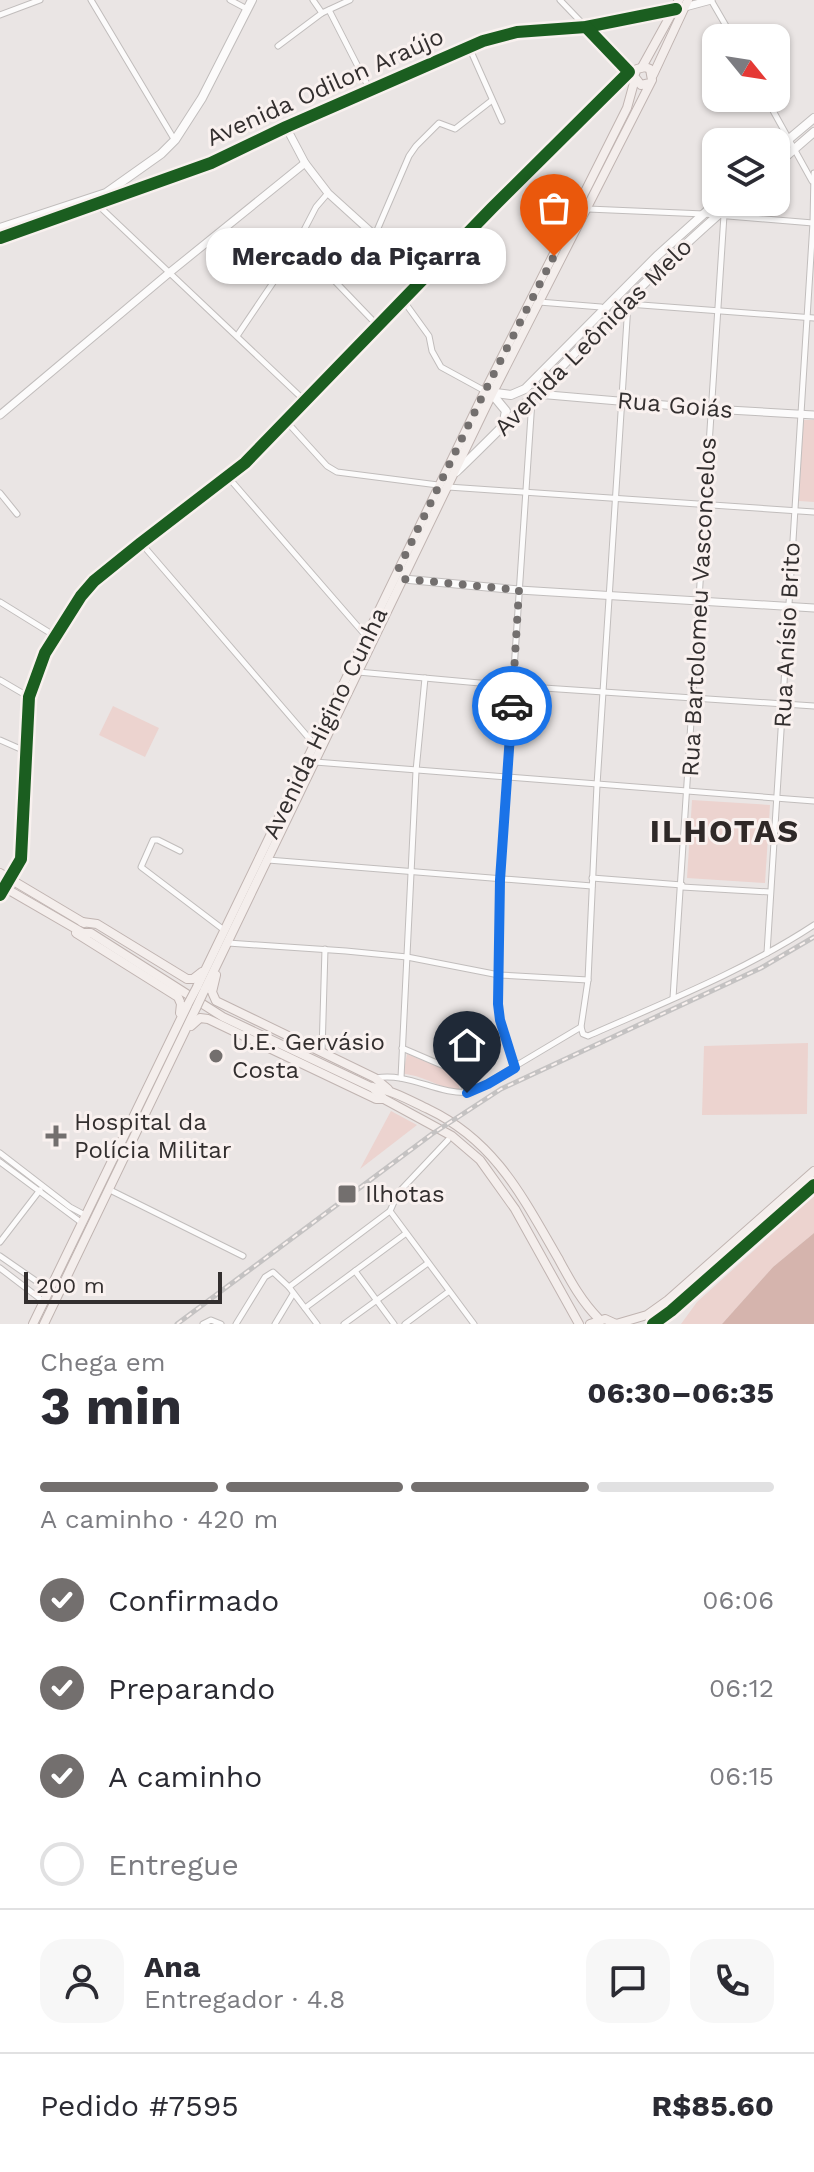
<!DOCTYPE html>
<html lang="pt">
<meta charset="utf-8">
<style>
body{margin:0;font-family:"Work Sans",sans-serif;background:#f7f7f7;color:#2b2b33;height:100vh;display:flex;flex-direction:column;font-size:30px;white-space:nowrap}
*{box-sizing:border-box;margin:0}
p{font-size:26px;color:#7c7c81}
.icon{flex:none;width:44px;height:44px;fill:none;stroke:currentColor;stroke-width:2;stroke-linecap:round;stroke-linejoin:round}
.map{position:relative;height:1324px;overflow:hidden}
.side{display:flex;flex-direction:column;background:#fff;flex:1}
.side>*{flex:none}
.needle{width:52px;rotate:120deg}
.buttons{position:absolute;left:702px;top:24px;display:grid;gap:16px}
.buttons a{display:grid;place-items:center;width:88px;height:88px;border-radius:16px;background:#fff;box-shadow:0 2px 6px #0004;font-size:40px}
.scale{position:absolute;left:24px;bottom:20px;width:198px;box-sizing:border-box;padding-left:8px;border:4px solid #332f2f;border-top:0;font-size:22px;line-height:28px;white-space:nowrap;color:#332f2f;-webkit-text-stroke:6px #f9f1ef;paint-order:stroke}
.pin{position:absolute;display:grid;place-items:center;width:68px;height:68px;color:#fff;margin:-82px -34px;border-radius:50% 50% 50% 0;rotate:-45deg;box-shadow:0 0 8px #0007}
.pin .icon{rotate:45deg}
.courier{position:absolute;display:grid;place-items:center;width:80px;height:80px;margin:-40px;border:6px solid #1a73e8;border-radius:50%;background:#fff;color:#222;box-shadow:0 2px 10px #0007}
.bubble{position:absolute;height:56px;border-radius:24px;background:#fff;box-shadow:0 2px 6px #0004;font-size:26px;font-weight:700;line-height:56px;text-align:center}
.overview em{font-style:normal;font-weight:700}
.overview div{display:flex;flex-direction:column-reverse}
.overview{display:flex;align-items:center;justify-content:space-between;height:136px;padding:0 40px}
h1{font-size:52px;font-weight:700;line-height:60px}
.bar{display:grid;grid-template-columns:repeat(4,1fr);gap:12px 8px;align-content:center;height:96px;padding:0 40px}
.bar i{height:10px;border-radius:6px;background:#e1e1e2}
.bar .on{background:#736f6e}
.bar p{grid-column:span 4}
.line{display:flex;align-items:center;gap:20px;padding:0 40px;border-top:2px solid #e1e1e2}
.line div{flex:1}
.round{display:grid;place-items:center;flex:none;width:84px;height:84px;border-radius:24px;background:#f7f7f7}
ol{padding:0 40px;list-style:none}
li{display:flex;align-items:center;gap:24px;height:88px}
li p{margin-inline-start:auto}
li .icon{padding:8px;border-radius:50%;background:#736f6e;color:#fff;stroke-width:4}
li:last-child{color:#7c7c81}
li i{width:44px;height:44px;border:4px solid #e1e1e2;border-radius:50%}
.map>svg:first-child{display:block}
.green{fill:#ecd3cf}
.water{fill:#d5b4ad}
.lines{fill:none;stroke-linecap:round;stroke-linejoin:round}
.minor-casing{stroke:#c1bdbc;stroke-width:7}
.tertiary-casing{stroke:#c1bdbc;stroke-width:9}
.secondary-casing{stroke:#c1bdbc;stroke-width:10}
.primary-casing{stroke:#c0b4b1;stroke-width:10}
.minor{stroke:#fcfbfb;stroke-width:5}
.tertiary{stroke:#fcfbfb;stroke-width:7}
.secondary{stroke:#fcfbfb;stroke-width:8}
.primary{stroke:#f4eeec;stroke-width:8}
.rail-casing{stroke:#c4c2c2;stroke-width:5}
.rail{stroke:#f9f1ef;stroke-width:2;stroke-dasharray:6;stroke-linecap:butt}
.primary-bridge-casing{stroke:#c0b4b1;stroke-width:10;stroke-linecap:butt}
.primary-bridge{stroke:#f4eeec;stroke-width:8}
.cycleway-casing{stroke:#f9f1ef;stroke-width:17}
.cycleway{stroke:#1b5e20;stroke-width:12}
.done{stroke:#736f6e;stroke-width:8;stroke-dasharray:0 14.4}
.route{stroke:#1a73e8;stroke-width:10}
.poi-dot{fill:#736f6e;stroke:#f9f1ef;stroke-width:3}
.labels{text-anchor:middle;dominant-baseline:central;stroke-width:6;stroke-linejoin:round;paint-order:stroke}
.street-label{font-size:24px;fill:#332f2f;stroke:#f9f1ef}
.poi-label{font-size:24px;fill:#332f2f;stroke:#f9f1ef;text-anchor:start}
.district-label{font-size:32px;font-weight:bold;letter-spacing:2px;fill:#2f2928;stroke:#f9f1ef}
</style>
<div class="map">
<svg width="814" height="1324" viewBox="0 0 814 1324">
<rect width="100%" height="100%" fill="#eae5e4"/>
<g class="green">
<path d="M803,420H814V502L799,501Z"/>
<path d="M113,706L159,728L145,757L99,735Z"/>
<path d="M692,800L770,805L765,883L687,878Z"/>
<path d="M808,1043L807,1114L702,1115L704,1046Z"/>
<path d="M407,1054L451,1072L457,1077L460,1090C440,1089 424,1075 403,1074Z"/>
<path d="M391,1111L417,1125L360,1169Z"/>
<path d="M814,1196V1233L773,1267L722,1324H681L697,1302Z"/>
</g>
<path class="water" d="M814,1233V1324H722L773,1267Z"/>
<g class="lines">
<defs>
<g id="minor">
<path d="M91,0L174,139"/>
<path d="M230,0L247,9"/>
<path d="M313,0L322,13"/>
<path d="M560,0L629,72"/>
<path d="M711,0L733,38"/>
<path d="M329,10L370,90"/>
<path d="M0,15L40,0"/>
<path d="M278,46L322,13L350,0"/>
<path d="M469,47L502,121"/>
<path d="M766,98L812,181"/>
<path d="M97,201L100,207L305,401"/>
<path d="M588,209L704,214L813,223"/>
<path d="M375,235L409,156L416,146L439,123L455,129L491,101"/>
<path d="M327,273L378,326"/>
<path d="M403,300L429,336L432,351L441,367L485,391"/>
<path d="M539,302L601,307L611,317"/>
<path d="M628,304L814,318"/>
<path d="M237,336L289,259L316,207L328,193"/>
<path d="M286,421L327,466L337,472L438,485"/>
<path d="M228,477L366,636"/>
<path d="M448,487L814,512"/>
<path d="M0,493L17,514"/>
<path d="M141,543L314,744"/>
<path d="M0,602L55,636"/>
<path d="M358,672L514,686L814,706"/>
<path d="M0,680L29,697"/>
<path d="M0,740L25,751"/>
<path d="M315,762L814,801"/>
<path d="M180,851L158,840H153L141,867L224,930"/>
<path d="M268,860L592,886"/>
<path d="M592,878L682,885"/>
<path d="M682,887L770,892"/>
<path d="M228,943L346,951L407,957L499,975L588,980"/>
<path d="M767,953L813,223L814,173"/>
<path d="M673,998L724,215"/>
<path d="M581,1027L583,1034L588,1036C665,1002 744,971 814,925"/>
<path d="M402,1048L458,1072L467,1093"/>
<path d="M322,1052L325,949"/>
<path d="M515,1068L500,1020L498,1004L500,880L532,400"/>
<path d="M376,1078C410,1072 438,1096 472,1092L581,1027L588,980L597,785L628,304"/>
<path d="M401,1078L416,771L425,678"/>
<path d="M0,1153L70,1207L85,1215"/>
<path d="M0,1162L82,1223"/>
<path d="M110,1190L243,1256"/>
<path d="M390,1211L474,1324"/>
<path d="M0,1242L40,1190"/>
<path d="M0,1256L49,1290"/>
<path d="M0,1268L43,1301"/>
<path d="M355,1271L394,1324"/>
<path d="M289,1287L390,1211L398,1193L448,1140"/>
<path d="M305,1308L405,1234"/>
<path d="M203,1324L211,1320L221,1324"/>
<path d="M236,1324L265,1277L273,1272L289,1287L317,1324"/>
<path d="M275,1324L293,1294"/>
<path d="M344,1324L428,1263"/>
<path d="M405,1324L448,1292"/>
</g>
<g id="tertiary">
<path d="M685,7L711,0"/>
<path d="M286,127L305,163L328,193L424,280"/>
<path d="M537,394L711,409L814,415"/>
<path d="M0,415L169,273L305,163"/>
<path d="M404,579L519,590L814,608"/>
<path d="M0,895L21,859L29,697L45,653L81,596L94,581L141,543L245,463L492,208L629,72L634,74"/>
</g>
<g id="secondary">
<path d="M776,150L814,118"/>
<path d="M776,165L814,132"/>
<path d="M0,228L106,193L161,154L175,140L202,98L252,0"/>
<path d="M0,238L211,163L286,127L483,41L517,32L586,27L680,8"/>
<path d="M488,392L511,395L525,389L657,256L717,202"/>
<path d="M492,394L506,411L503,425"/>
<path d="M456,472C549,383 635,286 733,202"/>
</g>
<g id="primary">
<path d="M642,67L679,0"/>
<path d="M653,75L688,0"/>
<path d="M0,873L84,923"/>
<path d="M0,885L83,933H91L223,1017L371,1087C392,1090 409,1100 428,1109C495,1141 522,1196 558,1258C570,1280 581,1301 599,1319"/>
<path d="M82,922L97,924L187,979H193L202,972"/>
<path d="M76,933L178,997L181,1004L180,1013"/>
<path d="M216,975L212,992L216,1001L375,1078L388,1089"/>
<path d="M197,987L485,391L627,108L635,79"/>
<path d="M204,991L492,394L652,80L650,69L645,67L637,69L634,76L641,85L650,83"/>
<path d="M191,1026L200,1018L208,1019L376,1099H383"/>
<path d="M372,1087L384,1099L452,1136L480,1160L515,1209L579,1324"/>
<path d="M33,1324L188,1004"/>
<path d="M44,1324L196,1008"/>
<path d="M590,1324L605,1319L616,1324"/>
<path d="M616,1324L647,1315L668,1300L814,1171"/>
<path d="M653,1324L671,1311L814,1185"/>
</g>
</defs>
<use href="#minor" class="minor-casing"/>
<use href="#tertiary" class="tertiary-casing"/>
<use href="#secondary" class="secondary-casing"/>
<use href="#primary" class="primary-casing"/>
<use href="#minor" class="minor"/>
<use href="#tertiary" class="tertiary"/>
<use href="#secondary" class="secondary"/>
<use href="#primary" class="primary"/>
<defs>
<path id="rail" d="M177,1324L432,1134L501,1089L761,968L814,937"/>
</defs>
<use href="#rail" class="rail-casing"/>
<use href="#rail" class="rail"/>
<defs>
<g id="primary-bridge">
<path d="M188,1004L197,987"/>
<path d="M196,1008L204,991"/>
</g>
</defs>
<use href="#primary-bridge" class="primary-bridge-casing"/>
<use href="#primary-bridge" class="primary-bridge"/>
<defs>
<g id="cycleway">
<path d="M0,238L211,163L286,127L483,41L517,32L586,27L676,9"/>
<path d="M0,895L21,859L29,697L45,653L81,596L94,581L141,543L245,463L492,208L629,72L586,27"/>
<path d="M653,1324L671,1311L814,1185"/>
</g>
</defs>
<use href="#cycleway" class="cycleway-casing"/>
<use href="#cycleway" class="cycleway"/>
</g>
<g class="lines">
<path class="done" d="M512,706L519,590L404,579L398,570L485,391L554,256"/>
<path class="route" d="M467,1093L488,1084L515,1068L500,1020L498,1004L500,880L512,706"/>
</g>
<g class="poi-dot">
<circle cx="216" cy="1056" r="8"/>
<path d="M52 1124h8v8h8v8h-8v8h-8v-8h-8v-8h8z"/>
<rect x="337" y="1184" width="20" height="20" rx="4"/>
</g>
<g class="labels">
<g class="street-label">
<text transform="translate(325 87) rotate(-24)">Avenida Odilon Araújo</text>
<text transform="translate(593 337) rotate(-45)">Avenida Leônidas Melo</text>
<text transform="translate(675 405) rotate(5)">Rua Goiás</text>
<text transform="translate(699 607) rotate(-87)">Rua Bartolomeu Vasconcelos</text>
<text transform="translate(787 635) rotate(-87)">Rua Anísio Brito</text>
<text transform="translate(325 723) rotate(-64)">Avenida Higino Cunha</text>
</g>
<g class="poi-label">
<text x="232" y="1042">U.E. Gervásio<tspan x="232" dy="28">Costa</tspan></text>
<text x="74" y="1122">Hospital da<tspan x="74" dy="28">Polícia Militar</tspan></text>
<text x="365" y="1194">Ilhotas</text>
</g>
<g class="district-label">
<text x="725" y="831">ILHOTAS</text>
</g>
</g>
</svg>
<div class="buttons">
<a><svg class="needle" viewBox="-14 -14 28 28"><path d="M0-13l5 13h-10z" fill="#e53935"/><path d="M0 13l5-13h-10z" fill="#7c7c81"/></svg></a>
<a><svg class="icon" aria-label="layers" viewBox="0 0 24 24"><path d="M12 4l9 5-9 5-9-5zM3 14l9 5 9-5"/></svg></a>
</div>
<div class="scale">200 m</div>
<div class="pin" style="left:554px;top:256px;background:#ea580c"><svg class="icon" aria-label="bag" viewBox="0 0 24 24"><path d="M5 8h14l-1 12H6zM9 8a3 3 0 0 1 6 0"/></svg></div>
<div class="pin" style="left:467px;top:1093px;background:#1f2937"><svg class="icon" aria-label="home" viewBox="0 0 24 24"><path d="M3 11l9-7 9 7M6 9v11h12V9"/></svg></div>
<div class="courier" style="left:512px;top:706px"><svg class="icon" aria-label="car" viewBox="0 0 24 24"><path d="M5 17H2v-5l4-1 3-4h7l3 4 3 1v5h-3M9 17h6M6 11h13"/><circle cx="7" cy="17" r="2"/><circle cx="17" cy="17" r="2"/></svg></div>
<div class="bubble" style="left:206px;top:228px;width:300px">Mercado da Piçarra</div>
</div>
<section class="side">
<div class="overview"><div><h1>3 min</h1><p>Chega em</p></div><em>06:30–06:35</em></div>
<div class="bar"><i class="on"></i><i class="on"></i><i class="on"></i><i></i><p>A caminho · 420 m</p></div>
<ol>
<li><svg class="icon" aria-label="check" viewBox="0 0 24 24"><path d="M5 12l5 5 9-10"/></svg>Confirmado<p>06:06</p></li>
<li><svg class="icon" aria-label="check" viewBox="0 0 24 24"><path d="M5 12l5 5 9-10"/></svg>Preparando<p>06:12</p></li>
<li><svg class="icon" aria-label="check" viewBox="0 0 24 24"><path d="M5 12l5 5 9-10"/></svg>A caminho<p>06:15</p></li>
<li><i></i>Entregue</li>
</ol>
<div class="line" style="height:144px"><a class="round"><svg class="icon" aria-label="person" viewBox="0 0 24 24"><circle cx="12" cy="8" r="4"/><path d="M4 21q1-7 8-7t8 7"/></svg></a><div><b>Ana</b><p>Entregador · 4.8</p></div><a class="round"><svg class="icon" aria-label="chat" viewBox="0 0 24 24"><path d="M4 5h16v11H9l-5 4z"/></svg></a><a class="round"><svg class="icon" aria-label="phone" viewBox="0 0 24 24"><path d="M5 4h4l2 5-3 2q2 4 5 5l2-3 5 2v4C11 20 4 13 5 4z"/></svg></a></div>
<div class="line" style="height:104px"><div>Pedido #7595</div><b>R$85.60</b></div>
</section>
